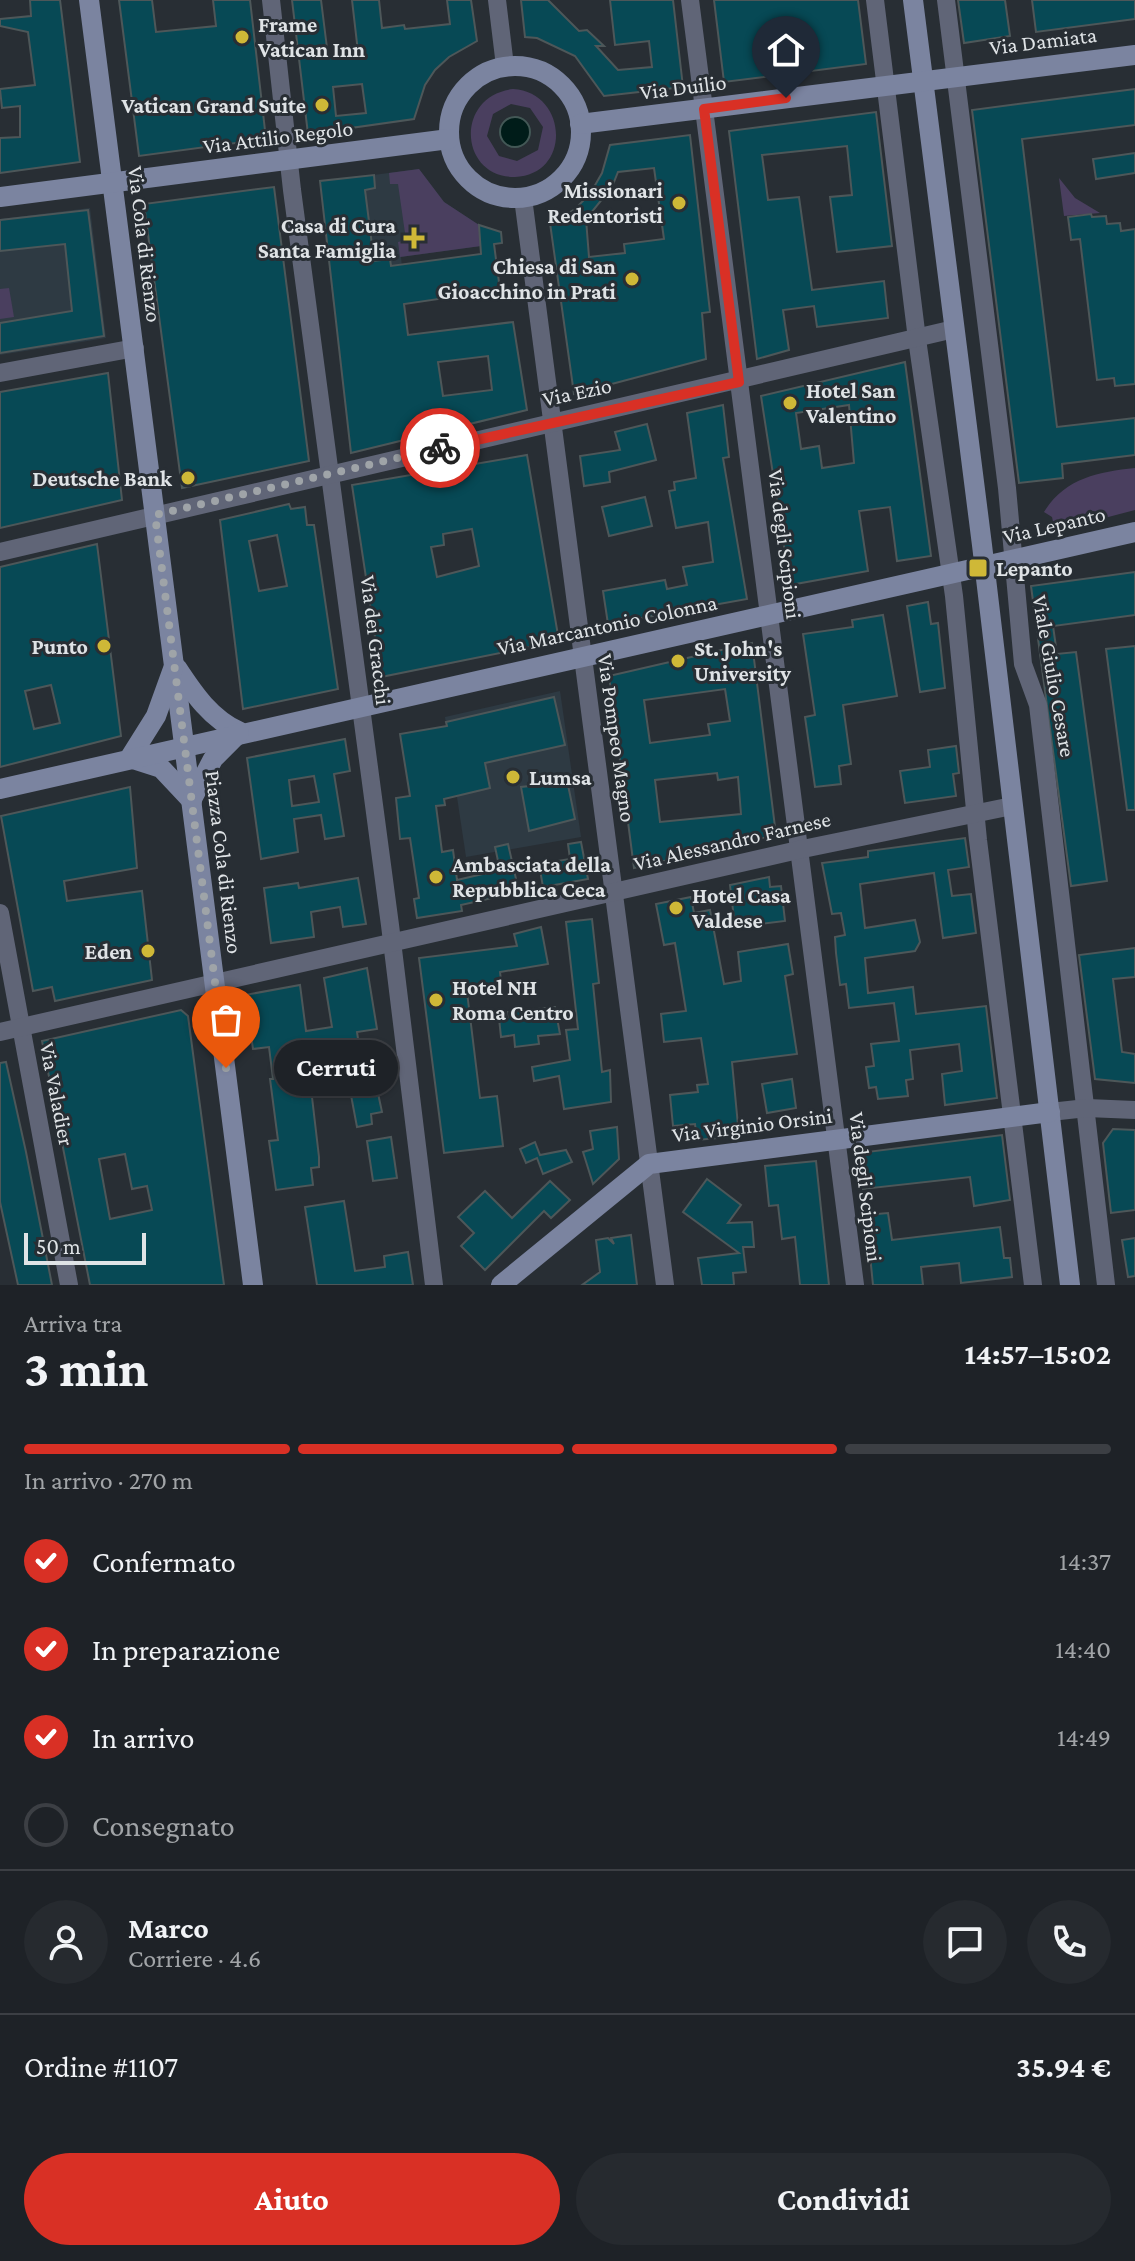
<!DOCTYPE html>
<html lang="it">
<meta charset="utf-8">
<style>
body{margin:0;font-family:"Crimson Pro",serif;background:#262a2f;color:#f1f3f6;height:100vh;display:flex;flex-direction:column;font-size:30px;white-space:nowrap}
*{box-sizing:border-box;margin:0}
p{font-size:26px;color:#a1a4a7}
.icon{flex:none;width:44px;height:44px;fill:none;stroke:currentColor;stroke-width:2;stroke-linecap:round;stroke-linejoin:round}
.map{position:relative;height:1285px;overflow:hidden}
.sheet{display:flex;flex-direction:column;background:#1e2227;flex:1}
.sheet>*{flex:none}
.scale{position:absolute;left:24px;bottom:20px;width:122px;box-sizing:border-box;padding-left:8px;border:4px solid #dfe3e6;border-top:0;font-size:22px;line-height:28px;white-space:nowrap;color:#dfe3e6;-webkit-text-stroke:6px #282e34;paint-order:stroke}
.pin{position:absolute;display:grid;place-items:center;width:68px;height:68px;color:#fff;margin:-82px -34px;border-radius:50% 50% 50% 0;rotate:-45deg;box-shadow:0 0 8px #0007}
.pin .icon{rotate:45deg}
.courier{position:absolute;display:grid;place-items:center;width:80px;height:80px;margin:-40px;border:6px solid #d93025;border-radius:50%;background:#fff;color:#222;box-shadow:0 2px 10px #0007}
.bubble{position:absolute;height:56px;border-radius:28px;background:#1e2227;box-shadow:0 2px 6px #0004,0 0 0 2px #3c3f44;font-size:26px;font-weight:700;line-height:56px;text-align:center}
.head em{font-style:normal;font-weight:700}
.head div{display:flex;flex-direction:column-reverse}
.head{display:flex;align-items:center;justify-content:space-between;height:136px;padding:0 24px}
h1{font-size:52px;font-weight:700;line-height:60px}
.bar{display:grid;grid-template-columns:repeat(4,1fr);gap:12px 8px;align-content:center;height:96px;padding:0 24px}
.bar i{height:10px;border-radius:6px;background:#3c3f44}
.bar .on{background:#d93025}
.bar p{grid-column:span 4}
.line{display:flex;align-items:center;gap:20px;padding:0 24px;border-top:2px solid #3c3f44}
.line div{flex:1}
.round{display:grid;place-items:center;flex:none;width:84px;height:84px;border-radius:42px;background:#262a2f}
ol{padding:0 24px;list-style:none}
li{display:flex;align-items:center;gap:24px;height:88px}
li p{margin-inline-start:auto}
li .icon{padding:8px;border-radius:50%;background:#d93025;color:#fff;stroke-width:4}
li:last-child{color:#a1a4a7}
li i{width:44px;height:44px;border:4px solid #3c3f44;border-radius:50%}
.action{display:flex;gap:16px;margin-top:auto;padding:16px 24px}
.action a{flex:1;height:92px;border-radius:48px;background:#d93025;color:#fff;font-size:32px;font-weight:700;line-height:92px;text-align:center}
.action a+a{background:#262a2f;color:#f1f3f6}
.map>svg:first-child{display:block}
.built{fill:#2e3a43}
.green{fill:#4a3f5f;fill-rule:evenodd}
.water{fill:#001c19;stroke:#435856;stroke-width:2}
.building{fill:#074955;stroke:#4d5759;stroke-width:2;fill-rule:evenodd}
.lines{fill:none;stroke-linecap:round;stroke-linejoin:round}
.street{stroke:#606577;stroke-width:18}
.secondary{stroke:#7b84a0;stroke-width:20}
.done{stroke:#9fa4a8;stroke-width:8;stroke-dasharray:0 14.4}
.route{stroke:#d93025;stroke-width:10}
.poi-dot{fill:#cfb837;stroke:#282e34;stroke-width:3}
.labels{text-anchor:middle;dominant-baseline:central;stroke-width:6;stroke-linejoin:round;paint-order:stroke}
.poi-label{font-size:22px;font-weight:bold;fill:#dfe3e6;stroke:#282e34;text-anchor:start}
.street-label{font-size:22px;fill:#dfe3e6;stroke:#282e34}
</style>
<div class="map">
<svg width="1135" height="1285" viewBox="0 0 1135 1285">
<rect width="100%" height="100%" fill="#282e34"/>
<g class="built">
<path d="M419,169L444,202L479,225L501,232L502,243L401,257L405,295L333,303L320,182Z"/>
<path d="M90,208L106,338L0,355V219Z"/>
<path d="M560,691L581,837L466,857L445,717Z"/>
</g>
<g class="green">
<path d="M513,89C568,92 572,175 515,177C459,178 454,96 513,89ZM511,104L530,108L543,127L538,150L517,161L499,156L487,136L493,114Z"/>
<path d="M419,169L444,202L479,225L481,246L400,257L398,242L406,240L398,184H390L389,173Z"/>
<path d="M1059,178L1075,198L1100,213L1064,216Z"/>
<path d="M9,288L14,317L0,319V289Z"/>
<path d="M1135,468V510L1055,531L1052,517L1044,512C1065,478 1098,472 1135,468Z"/>
</g>
<circle class="water" cx="515" cy="132" r="15"/>
<g class="building">
<path d="M30,0H60L80,162L0,173V138L20,137V106L2,108L0,89L35,85L28,32L0,26V19L31,16Z"/>
<path d="M119,0H152L156,32L216,26L213,0H250L266,139L139,156Z"/>
<path d="M292,0H321L328,56L358,52L352,0H379L382,28L404,25L405,29L450,24L447,0H471L477,41L449,57L435,70L425,85L414,119L308,134ZM362,84L366,113L336,116L333,87Z"/>
<path d="M521,0H548L579,31L587,30L604,46H596L618,70L652,67L649,41L615,45L610,0H673L683,87L604,96L575,56L537,38L525,37Z"/>
<path d="M714,0H858L866,64L724,82Z"/>
<path d="M958,0H1005L1010,36L964,43Z"/>
<path d="M1032,0H1135V19L1036,32Z"/>
<path d="M1135,89V125L1022,139L1057,427L1135,418V455L1062,464L1063,478L1019,483L972,110Z"/>
<path d="M876,112L892,246L837,252L830,197L852,195L847,146L762,155L768,200L799,197L812,290L884,281L888,318L817,327L814,306L783,310L789,350L757,359L729,131Z"/>
<path d="M690,135L710,312L702,313L706,359L574,394L550,223L574,210L590,194L602,173L610,145ZM654,168L664,239L624,244L625,253L589,257L586,219L612,187L618,172Z"/>
<path d="M1135,153V173L1096,179L1093,159Z"/>
<path d="M374,175L375,188L365,190L374,261L390,259L391,266L481,254L479,225L501,232L502,243L494,244L500,290L404,304L408,335L513,322L527,410L351,453L320,181ZM488,356L492,390L443,396L438,362Z"/>
<path d="M274,187L309,461L182,488L144,204Z"/>
<path d="M88,210L104,336L0,353V323L72,311L65,244L0,251V220Z"/>
<path d="M1091,214L1092,217L1106,216L1107,224L1120,223L1121,231L1135,229V384L1115,386L1114,378L1097,380L1080,239L1071,240L1068,217Z"/>
<path d="M905,362L931,556L897,561L890,507L859,511L868,571L790,585L761,396ZM849,405L854,463L822,468L819,446L801,449L796,413Z"/>
<path d="M108,373L122,500L0,528V392Z"/>
<path d="M723,405L729,457L723,458L747,599L608,624L603,591L665,580L667,589L687,585L683,567L713,562L708,522L676,528L669,491L675,490L674,482L696,478L687,413Z"/>
<path d="M647,424L656,460L609,472L610,482L584,486L580,456L620,450L615,432Z"/>
<path d="M527,455L559,641L381,677L352,485ZM472,529L479,566L437,577L431,547L444,545L443,534Z"/>
<path d="M645,497L652,526L609,536L602,507Z"/>
<path d="M289,504L291,509L305,507L307,525H314L338,689L243,709L220,520ZM277,535L287,586L259,591L249,541Z"/>
<path d="M97,544L121,736L0,767V567ZM51,685L60,723L34,729L25,691Z"/>
<path d="M1135,572V615L1053,626L1057,654L1076,652L1107,881L1071,886L1031,586Z"/>
<path d="M928,602L931,624L938,623L945,688L920,692L907,606Z"/>
<path d="M883,615L897,696L843,705L851,764L839,766L841,784L815,787L805,717L815,715L803,634L853,627L852,620Z"/>
<path d="M752,643L776,835L634,868L609,676ZM725,689L730,721L708,724L710,735L650,743L644,700ZM717,773L718,780L738,777L741,814L660,822L655,780Z"/>
<path d="M1135,646V810H1127L1106,649Z"/>
<path d="M554,697L565,745L485,763L490,788L444,799L445,805L436,806L442,852L453,850L457,880L500,870L495,847L508,844L519,892L461,905L462,911L417,918L414,899L419,898L410,838L400,839L396,798L410,796L400,734L447,726L446,722Z"/>
<path d="M345,739L350,771L334,774L344,836L325,839L321,815L294,819L298,852L261,859L247,758ZM314,776L319,802L292,806L289,780Z"/>
<path d="M956,746L959,773L953,774L956,796L905,803L900,771L930,767L928,750Z"/>
<path d="M557,783V787L568,785L575,819L529,831L521,787Z"/>
<path d="M130,787L137,868L64,881L67,901L142,891L152,980L55,1001L52,987L33,991L1,816Z"/>
<path d="M965,838L969,867L948,870L952,896L971,894L976,933L943,938L934,873L860,884L865,928L915,920L920,942L915,951L865,958L868,993L913,987L916,1014L986,1006L997,1098L945,1105L942,1074L962,1071L959,1044L910,1050L913,1079L906,1080L908,1096L878,1099L876,1087L869,1088L866,1067L874,1066L871,1044L899,1041L894,1003L849,1008L846,984L840,985L836,953L835,937L845,935L841,913L832,914L822,863L868,857V851Z"/>
<path d="M581,842L588,879L543,887L539,864L570,859L568,844Z"/>
<path d="M769,877L770,887L781,886L785,921L735,927L730,885Z"/>
<path d="M358,878L366,924L343,927L340,907L311,912L314,937L271,943L264,888L298,883L299,888Z"/>
<path d="M691,897L694,913L710,910L724,984L741,981L738,952L788,944L793,974L785,976L797,1054L732,1062L739,1136L697,1140L695,1124L673,1126L670,1095L698,1092L697,1085L708,1084L701,1038L664,1042L661,1014L686,1011L675,943L664,945L656,904Z"/>
<path d="M592,919L599,983L593,984L602,1072L610,1070L611,1102L564,1109L559,1076L534,1081L532,1067L570,1060L566,1030L578,1029L566,922Z"/>
<path d="M541,927L548,964L500,972L502,988L467,992L480,1098L497,1096L503,1146L444,1153L419,958L517,946L514,934Z"/>
<path d="M1135,948V977L1113,979L1122,1052L1135,1054V1083L1095,1079L1079,955Z"/>
<path d="M367,968L377,1029L357,1032L365,1086L376,1084L382,1112L371,1114L372,1124L357,1127L347,1074L310,1080L319,1157V1167L311,1168L313,1185L276,1190L269,1141L278,1140L270,1079H273L269,1047L253,1049L245,995L300,985L306,1031L332,1027L324,978Z"/>
<path d="M555,1007L560,1034L538,1036L539,1044L515,1047L514,1035L501,1037L499,1018L509,1017L508,1012Z"/>
<path d="M181,1010L188,1016L224,1285H90L42,1041ZM125,1154L132,1189L147,1186L152,1210L110,1219L99,1159Z"/>
<path d="M6,1062L26,1152L52,1285H18L0,1202V1063Z"/>
<path d="M792,1079L796,1108L767,1113L762,1084Z"/>
<path d="M617,1127L619,1159L593,1184L583,1152L593,1149L590,1131Z"/>
<path d="M1113,1129L1135,1130V1210L1111,1213L1103,1143Z"/>
<path d="M1002,1135L1010,1200L974,1206L970,1177L863,1189L859,1153Z"/>
<path d="M391,1137L397,1178L373,1181L367,1141Z"/>
<path d="M535,1142L540,1155L566,1150L572,1162L543,1174L537,1158L526,1163L520,1149Z"/>
<path d="M816,1161L829,1285H800L795,1237L782,1239L778,1205L769,1206L765,1166Z"/>
<path d="M707,1179L741,1205L728,1223L752,1222L754,1247H743L746,1272L733,1273L734,1285H702L698,1258L739,1253L683,1212Z"/>
<path d="M550,1181L570,1200L551,1218L544,1211L485,1270L461,1246L474,1233L458,1217L485,1191L512,1218Z"/>
<path d="M344,1201L355,1271L385,1267L384,1256L408,1252L413,1285H317L305,1207Z"/>
<path d="M888,1213L892,1240L1000,1227L1004,1258H1010L1012,1277L961,1283L959,1263L921,1267L923,1285H873L866,1215Z"/>
<path d="M631,1235L637,1285H582L600,1272L596,1240L608,1238L614,1244L611,1238Z"/>
<path d="M1135,1238V1276L1128,1277L1122,1240Z"/>
</g>
<g class="lines">
<g class="street">
<path d="M271,0L292,190L390,925L434,1285"/>
<path d="M497,0L505,66"/>
<path d="M690,0L855,1285"/>
<path d="M875,0L917,339L954,596L978,840L1033,1285"/>
<path d="M946,0L1007,488L1023,664L1038,705L1106,1285"/>
<path d="M523,198L665,1285"/>
<path d="M0,373L135,348"/>
<path d="M0,552L954,329"/>
<path d="M0,913L69,1285"/>
<path d="M0,1032L798,850L1012,806"/>
<path d="M1050,1112L1087,1108L1135,1110"/>
</g>
<g class="secondary">
<path d="M89,0L253,1285"/>
<path d="M913,0L982,545L1070,1285"/>
<circle cx="515" cy="132" r="66"/>
<path d="M580,124L1135,55"/>
<path d="M0,197L449,139"/>
<path d="M177,668C194,694 211,719 240,732"/>
<path d="M129,759L156,716L173,669"/>
<path d="M133,759L161,768L192,801"/>
<path d="M0,789L1135,532"/>
<path d="M193,797L213,759L239,733"/>
<path d="M501,1285L649,1164L1050,1112"/>
</g>
</g>
<g class="lines">
<path class="done" d="M226,1068L155,515L440,448"/>
<path class="route" d="M440,448L739,382L704,109L786,98"/>
</g>
<g class="poi-dot">
<circle cx="242" cy="37" r="8"/>
<circle cx="322" cy="105" r="8"/>
<circle cx="679" cy="203" r="8"/>
<path d="M410 226h8v8h8v8h-8v8h-8v-8h-8v-8h8z"/>
<circle cx="632" cy="279" r="8"/>
<circle cx="790" cy="403" r="8"/>
<circle cx="188" cy="478" r="8"/>
<rect x="968" y="558" width="20" height="20" rx="4"/>
<circle cx="104" cy="646" r="8"/>
<circle cx="678" cy="661" r="8"/>
<circle cx="513" cy="777" r="8"/>
<circle cx="436" cy="877" r="8"/>
<circle cx="676" cy="908" r="8"/>
<circle cx="148" cy="951" r="8"/>
<circle cx="436" cy="1000" r="8"/>
</g>
<g class="labels">
<g class="poi-label">
<text x="258" y="24">Frame<tspan x="258" dy="25">Vatican Inn</tspan></text>
<text x="306" y="105" text-anchor="end">Vatican Grand Suite</text>
<text x="663" y="190" text-anchor="end">Missionari<tspan x="663" dy="25">Redentoristi</tspan></text>
<text x="396" y="225" text-anchor="end">Casa di Cura<tspan x="396" dy="25">Santa Famiglia</tspan></text>
<text x="616" y="266" text-anchor="end">Chiesa di San<tspan x="616" dy="25">Gioacchino in Prati</tspan></text>
<text x="806" y="390">Hotel San<tspan x="806" dy="25">Valentino</tspan></text>
<text x="172" y="478" text-anchor="end">Deutsche Bank</text>
<text x="996" y="568">Lepanto</text>
<text x="88" y="646" text-anchor="end">Punto</text>
<text x="694" y="648">St. John's<tspan x="694" dy="25">University</tspan></text>
<text x="529" y="777">Lumsa</text>
<text x="452" y="864">Ambasciata della<tspan x="452" dy="25">Repubblica Ceca</tspan></text>
<text x="692" y="895">Hotel Casa<tspan x="692" dy="25">Valdese</tspan></text>
<text x="132" y="951" text-anchor="end">Eden</text>
<text x="452" y="987">Hotel NH<tspan x="452" dy="25">Roma Centro</tspan></text>
</g>
<g class="street-label">
<text transform="translate(1043 41) rotate(-7)">Via Damiata</text>
<text transform="translate(683 87) rotate(-7)">Via Duilio</text>
<text transform="translate(278 137) rotate(-7)">Via Attilio Regolo</text>
<text transform="translate(145 244) rotate(83)">Via Cola di Rienzo</text>
<text transform="translate(577 392) rotate(-12)">Via Ezio</text>
<text transform="translate(1054 525) rotate(-13)">Via Lepanto</text>
<text transform="translate(785 544) rotate(83)">Via degli Scipioni</text>
<text transform="translate(607 625) rotate(-12)">Via Marcantonio Colonna</text>
<text transform="translate(376 640) rotate(83)">Via dei Gracchi</text>
<text transform="translate(1054 676) rotate(80)">Viale Giulio Cesare</text>
<text transform="translate(617 738) rotate(82)">Via Pompeo Magno</text>
<text transform="translate(732 841) rotate(-13)">Via Alessandro Farnese</text>
<text transform="translate(224 862) rotate(83)">Piazza Cola di Rienzo</text>
<text transform="translate(57 1094) rotate(79)">Via Valadier</text>
<text transform="translate(752 1125) rotate(-7)">Via Virginio Orsini</text>
<text transform="translate(866 1187) rotate(83)">Via degli Scipioni</text>
</g>
</g>
</svg>
<div class="scale">50 m</div>
<div class="pin" style="left:226px;top:1068px;background:#ea580c"><svg class="icon" aria-label="bag" viewBox="0 0 24 24"><path d="M5 8h14l-1 12H6zM9 8a3 3 0 0 1 6 0"/></svg></div>
<div class="pin" style="left:786px;top:98px;background:#1f2937"><svg class="icon" aria-label="home" viewBox="0 0 24 24"><path d="M3 11l9-7 9 7M6 9v11h12V9"/></svg></div>
<div class="courier" style="left:440px;top:448px"><svg class="icon" aria-label="bike" viewBox="0 0 24 24"><circle cx="6" cy="16" r="4"/><circle cx="18" cy="16" r="4"/><path d="M6 16l4-8h5l3 8M10 8l3 8H6M13 5h3"/></svg></div>
<div class="bubble" style="left:274px;top:1040px;width:124px">Cerruti</div>
</div>
<section class="sheet">
<div class="head"><div><h1>3 min</h1><p>Arriva tra</p></div><em>14:57–15:02</em></div>
<div class="bar"><i class="on"></i><i class="on"></i><i class="on"></i><i></i><p>In arrivo · 270 m</p></div>
<ol>
<li><svg class="icon" aria-label="check" viewBox="0 0 24 24"><path d="M5 12l5 5 9-10"/></svg>Confermato<p>14:37</p></li>
<li><svg class="icon" aria-label="check" viewBox="0 0 24 24"><path d="M5 12l5 5 9-10"/></svg>In preparazione<p>14:40</p></li>
<li><svg class="icon" aria-label="check" viewBox="0 0 24 24"><path d="M5 12l5 5 9-10"/></svg>In arrivo<p>14:49</p></li>
<li><i></i>Consegnato</li>
</ol>
<div class="line" style="height:144px"><a class="round"><svg class="icon" aria-label="person" viewBox="0 0 24 24"><circle cx="12" cy="8" r="4"/><path d="M4 21q1-7 8-7t8 7"/></svg></a><div><b>Marco</b><p>Corriere · 4.6</p></div><a class="round"><svg class="icon" aria-label="chat" viewBox="0 0 24 24"><path d="M4 5h16v11H9l-5 4z"/></svg></a><a class="round"><svg class="icon" aria-label="phone" viewBox="0 0 24 24"><path d="M5 4h4l2 5-3 2q2 4 5 5l2-3 5 2v4C11 20 4 13 5 4z"/></svg></a></div>
<div class="line" style="height:104px"><div>Ordine #1107</div><b>35.94 €</b></div>
<div class="action"><a>Aiuto</a><a>Condividi</a></div>
</section>
